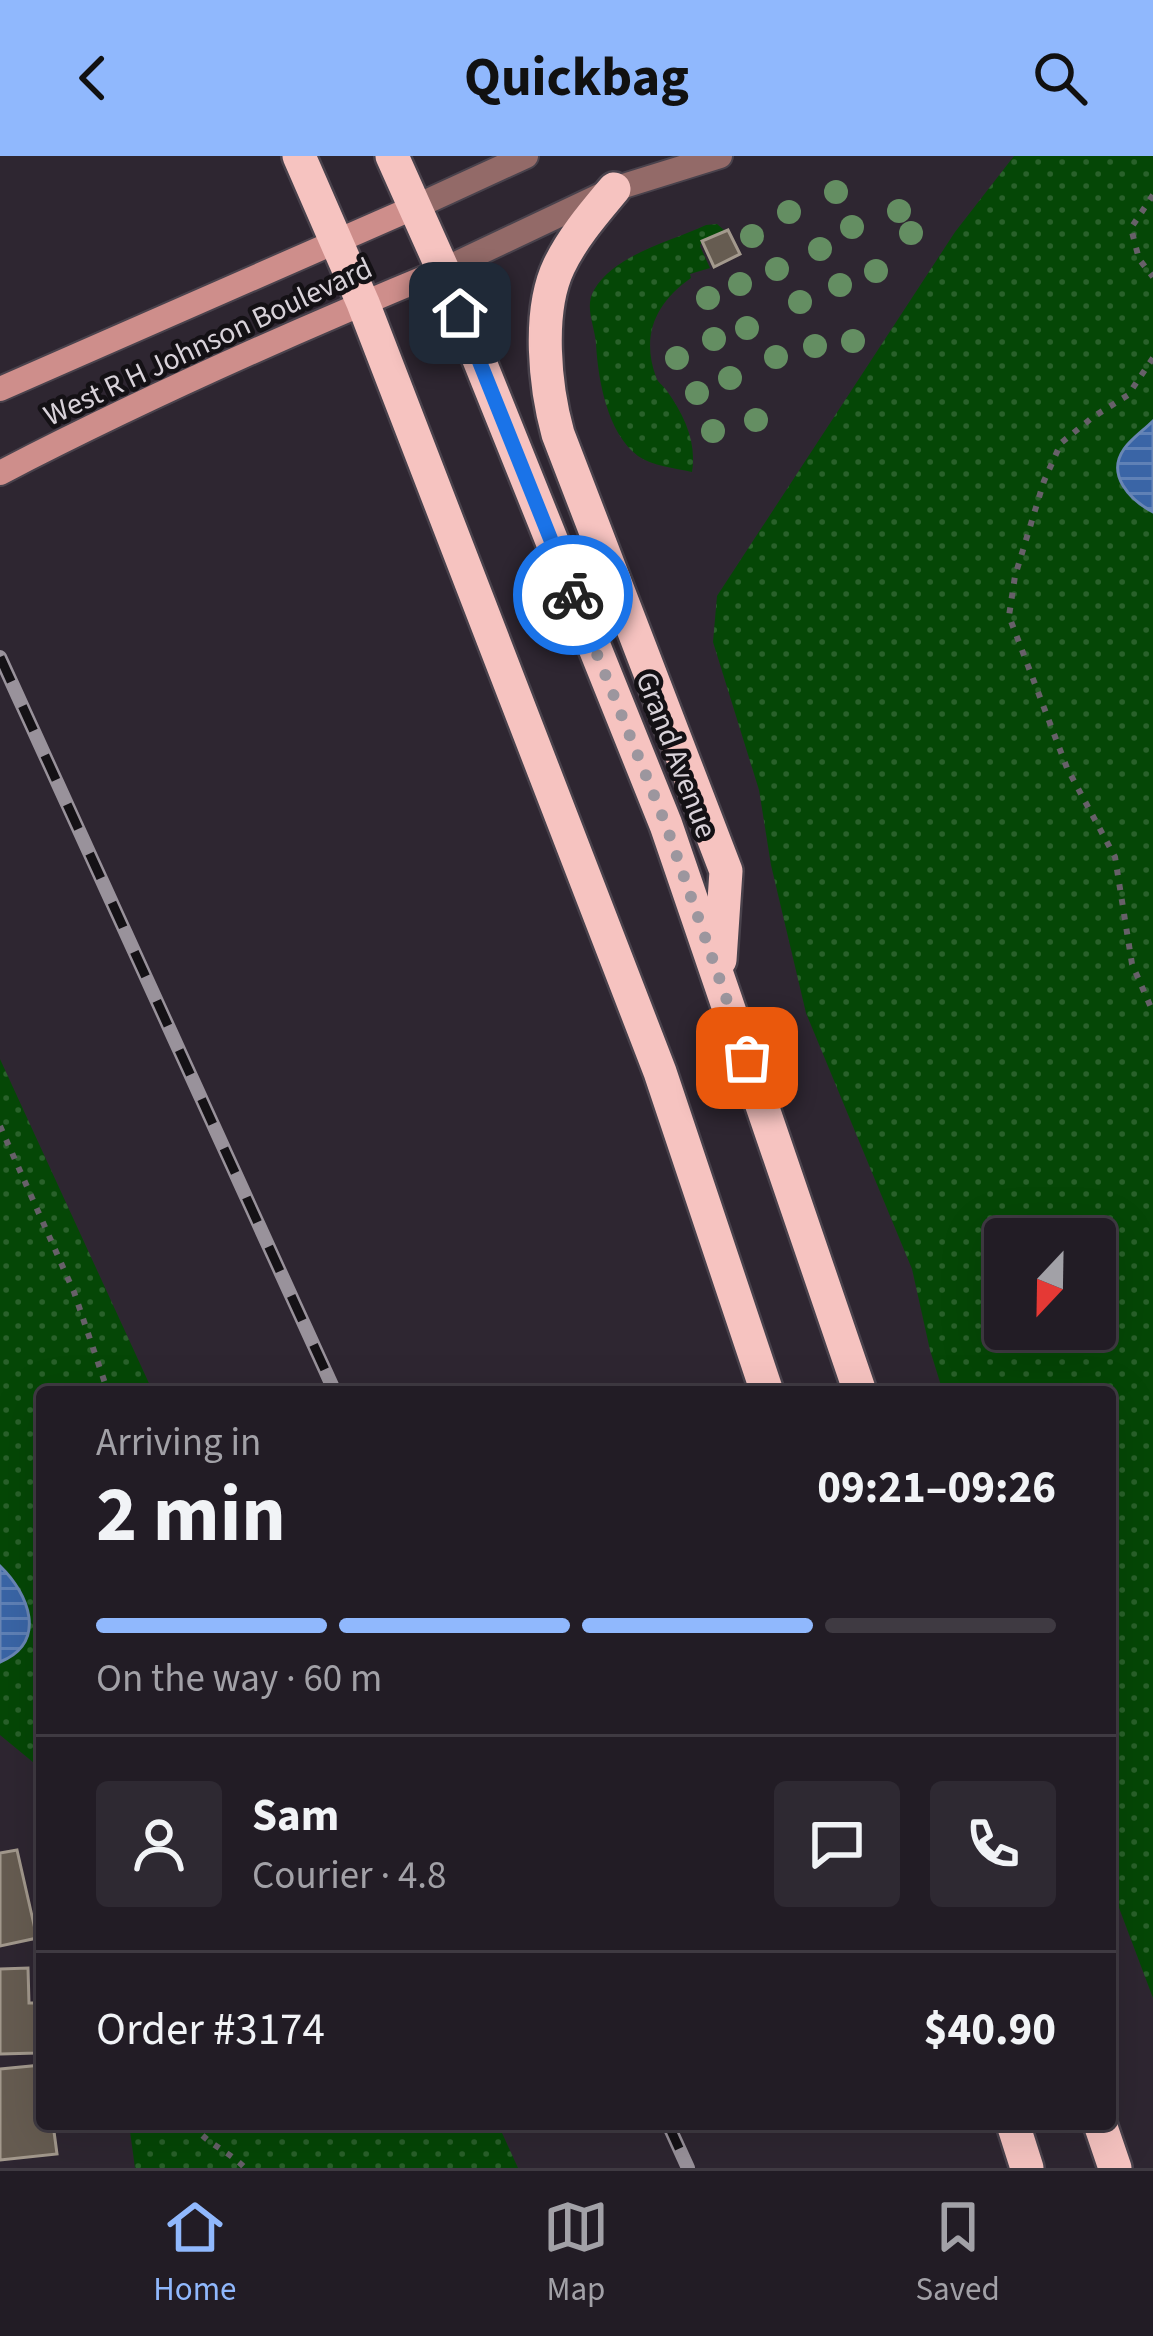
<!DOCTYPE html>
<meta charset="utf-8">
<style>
body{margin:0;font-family:"Source Sans 3",sans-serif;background:#2e2932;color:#f1f3f6;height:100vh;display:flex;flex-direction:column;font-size:45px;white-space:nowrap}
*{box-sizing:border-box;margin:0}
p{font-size:39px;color:#a2a1a7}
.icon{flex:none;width:66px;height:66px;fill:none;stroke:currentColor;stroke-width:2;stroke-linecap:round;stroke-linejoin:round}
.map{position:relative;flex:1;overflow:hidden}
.details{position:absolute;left:36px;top:1230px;width:1080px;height:744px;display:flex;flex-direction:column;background:#221c25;border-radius:12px;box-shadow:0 12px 48px #0002,0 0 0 3px #3f3a42}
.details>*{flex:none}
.needle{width:78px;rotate:202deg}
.controls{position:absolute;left:984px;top:1062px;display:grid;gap:24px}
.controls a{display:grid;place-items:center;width:132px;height:132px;border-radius:12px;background:#221c25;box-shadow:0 12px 48px #0002,0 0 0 3px #3f3a42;font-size:60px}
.pin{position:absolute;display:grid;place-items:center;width:102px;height:102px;color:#fff;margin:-51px;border-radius:24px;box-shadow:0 6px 18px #0006}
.courier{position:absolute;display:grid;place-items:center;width:120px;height:120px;margin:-60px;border:9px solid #1a73e8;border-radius:50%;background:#fff;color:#222;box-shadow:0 3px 15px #0007}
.headline em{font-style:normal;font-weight:700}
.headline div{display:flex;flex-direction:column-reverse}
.headline{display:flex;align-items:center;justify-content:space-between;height:204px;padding:0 60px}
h1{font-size:78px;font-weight:700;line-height:90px}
.bar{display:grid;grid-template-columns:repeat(4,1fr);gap:18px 12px;align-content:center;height:144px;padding:0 60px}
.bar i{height:15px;border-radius:9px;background:#3f3a42}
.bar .on{background:#90b8fd}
.bar p{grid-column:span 4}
.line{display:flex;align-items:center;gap:30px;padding:0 60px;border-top:3px solid #3f3a42}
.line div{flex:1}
.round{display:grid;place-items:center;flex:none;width:126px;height:126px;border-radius:12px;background:#2e2932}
header{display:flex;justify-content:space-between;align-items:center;height:156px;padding:0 60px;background:#90b8fd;color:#111;font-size:54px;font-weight:700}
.tabs{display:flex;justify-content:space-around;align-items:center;height:168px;border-top:3px solid #3f3a42;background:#221c25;font-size:33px;color:#a2a1a7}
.tabs a{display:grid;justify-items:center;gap:6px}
.tabs .on{color:#90b8fd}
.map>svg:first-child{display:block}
.grass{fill:url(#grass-dots);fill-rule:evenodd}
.water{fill:url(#water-rules);stroke:#6986b5;stroke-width:3}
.building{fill:#665c51;stroke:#a3998d;stroke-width:3}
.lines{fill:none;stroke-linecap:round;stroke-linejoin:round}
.tertiary-casing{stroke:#49424c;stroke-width:28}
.secondary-casing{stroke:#49424c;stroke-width:28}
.trunk-casing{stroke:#49424c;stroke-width:38}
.path{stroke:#676069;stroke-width:6;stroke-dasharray:6 9;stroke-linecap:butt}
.tertiary{stroke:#936a68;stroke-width:24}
.secondary{stroke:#ce8e8b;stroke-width:24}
.trunk{stroke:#f6c3c0;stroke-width:33}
.rail-casing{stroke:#99929b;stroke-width:14}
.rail{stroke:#141115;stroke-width:9;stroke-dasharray:27;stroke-linecap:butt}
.tree{fill:#648e62}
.done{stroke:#9c969e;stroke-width:12;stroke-dasharray:0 21.6}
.route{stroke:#1a73e8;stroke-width:15}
.labels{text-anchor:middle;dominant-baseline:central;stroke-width:9;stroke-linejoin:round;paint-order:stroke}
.street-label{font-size:30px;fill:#d8d2d9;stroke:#141115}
</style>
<header><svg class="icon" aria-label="back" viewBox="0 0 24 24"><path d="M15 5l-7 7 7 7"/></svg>Quickbag<svg class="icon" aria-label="search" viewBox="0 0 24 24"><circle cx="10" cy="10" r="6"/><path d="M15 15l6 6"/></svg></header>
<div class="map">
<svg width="1153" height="2012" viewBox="0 0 1153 2012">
<defs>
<pattern id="grass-dots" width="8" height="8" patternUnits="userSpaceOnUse" patternTransform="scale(3)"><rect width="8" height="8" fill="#054706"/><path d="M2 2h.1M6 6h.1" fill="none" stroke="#29612a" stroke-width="1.8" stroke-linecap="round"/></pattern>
<pattern id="water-rules" width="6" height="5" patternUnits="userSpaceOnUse" patternTransform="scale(3)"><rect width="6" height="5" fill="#3a65a6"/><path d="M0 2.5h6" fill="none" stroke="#5f81b6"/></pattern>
</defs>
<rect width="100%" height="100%" fill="#2e2631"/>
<g class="grass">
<path d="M1014,0H1153V1842L1110,1728V1236H943L930,1194L912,1113L806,857L771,709L759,634L713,486L717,440L955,76ZM1005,1083H1095V1173H1005Z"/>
<path d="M717,68L725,75L702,86L700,90L710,112L690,118L691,122C655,147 641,180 656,221C658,227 663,229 667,235C684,259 697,286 692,316C674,312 653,310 638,300C607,277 598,223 596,188C595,170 584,151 594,134C615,98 670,86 706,69Z"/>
<path d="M0,903L153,1236H42V1631L34,1607L0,1579Z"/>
<path d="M129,1968H498L518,2012H135Z"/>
</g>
<g class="water">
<path d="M1153,265V356C1130,344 1106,319 1124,293C1131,283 1144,274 1153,265Z"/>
<path d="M0,1410C29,1438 48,1486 0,1506Z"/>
</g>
<g class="building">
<path d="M728,74L740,98L714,111L702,85Z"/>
<path d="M17,1694L37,1782L0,1790V1697Z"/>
<path d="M28,1812L29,1847H42V1868H35L37,1897L0,1898V1813Z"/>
<path d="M42,1909V1968H53L57,1998L0,2004V1913Z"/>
</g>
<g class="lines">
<defs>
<g id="tertiary">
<path d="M415,51L526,0"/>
<path d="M443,114L614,33L720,0"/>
</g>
<g id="secondary">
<path d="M0,233L415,51"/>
<path d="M0,317C144,242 293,176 443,114"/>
</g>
<g id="trunk">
<path d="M299,0L363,147L660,916L767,1236"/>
<path d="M392,0L443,114L666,669L860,1236"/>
<path d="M614,33C594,57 573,81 559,110C537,156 545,231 558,278L726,715L720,804"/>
<path d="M1013,1968L1027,2012"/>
<path d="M1100,1968L1115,2012"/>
</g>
</defs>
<use href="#tertiary" class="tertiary-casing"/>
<use href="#secondary" class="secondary-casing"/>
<use href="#trunk" class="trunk-casing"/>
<g class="path">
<path d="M1153,39L1131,72L1139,103L1153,121"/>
<path d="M1153,202L1128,239L1093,261L1061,287L1044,325L1015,420L1009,460L1067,612L1115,701L1132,808L1153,856"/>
<path d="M0,970L74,1136L108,1236"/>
<path d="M193,1968C203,1986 229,1995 245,2012"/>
</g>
<use href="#tertiary" class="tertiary"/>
<use href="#secondary" class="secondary"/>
<use href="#trunk" class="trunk"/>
<defs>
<g id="rail">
<path d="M0,501L335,1236"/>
<path d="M668,1968L688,2012"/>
</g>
</defs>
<use href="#rail" class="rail-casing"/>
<use href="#rail" class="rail"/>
</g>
<g class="tree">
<circle cx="836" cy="36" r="12"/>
<circle cx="899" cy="55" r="12"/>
<circle cx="789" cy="56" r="12"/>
<circle cx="852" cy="71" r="12"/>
<circle cx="911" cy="77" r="12"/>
<circle cx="752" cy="80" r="12"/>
<circle cx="820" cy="93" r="12"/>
<circle cx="777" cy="113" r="12"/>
<circle cx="876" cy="115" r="12"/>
<circle cx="740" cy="128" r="12"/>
<circle cx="840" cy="129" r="12"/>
<circle cx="708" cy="142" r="12"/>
<circle cx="800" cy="146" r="12"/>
<circle cx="747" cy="172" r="12"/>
<circle cx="714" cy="183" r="12"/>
<circle cx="853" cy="185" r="12"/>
<circle cx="815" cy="190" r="12"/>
<circle cx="776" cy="201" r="12"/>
<circle cx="677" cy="202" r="12"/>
<circle cx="730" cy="222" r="12"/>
<circle cx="697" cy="237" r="12"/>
<circle cx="756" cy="264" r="12"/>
<circle cx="713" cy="275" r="12"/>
</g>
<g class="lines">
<path class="done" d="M573,439L666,669L747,902"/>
<path class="route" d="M460,157L573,439"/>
</g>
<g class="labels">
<g class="street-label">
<text transform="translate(208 186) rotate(-25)">West R H Johnson Boulevard</text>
<text transform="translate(676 599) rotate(69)">Grand Avenue</text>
</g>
</g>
</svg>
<div class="controls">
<a><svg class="needle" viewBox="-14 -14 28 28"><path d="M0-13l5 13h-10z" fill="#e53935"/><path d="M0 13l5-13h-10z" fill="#a2a1a7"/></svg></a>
</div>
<div class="pin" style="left:747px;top:902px;background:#ea580c"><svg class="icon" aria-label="bag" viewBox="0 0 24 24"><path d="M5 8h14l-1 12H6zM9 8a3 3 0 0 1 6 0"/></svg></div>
<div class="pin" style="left:460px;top:157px;background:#1f2937"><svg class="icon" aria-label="home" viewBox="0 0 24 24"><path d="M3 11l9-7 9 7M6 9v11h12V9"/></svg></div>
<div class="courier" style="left:573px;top:439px"><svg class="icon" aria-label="bike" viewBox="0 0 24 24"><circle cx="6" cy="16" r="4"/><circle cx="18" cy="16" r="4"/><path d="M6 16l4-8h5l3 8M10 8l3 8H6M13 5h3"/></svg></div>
<section class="details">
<div class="headline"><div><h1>2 min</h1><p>Arriving in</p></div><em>09:21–09:26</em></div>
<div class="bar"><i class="on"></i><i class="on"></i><i class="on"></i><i></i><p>On the way · 60 m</p></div>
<div class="line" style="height:216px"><a class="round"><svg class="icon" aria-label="person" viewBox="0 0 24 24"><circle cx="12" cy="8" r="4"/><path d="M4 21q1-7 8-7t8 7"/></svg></a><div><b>Sam</b><p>Courier · 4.8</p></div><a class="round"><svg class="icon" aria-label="chat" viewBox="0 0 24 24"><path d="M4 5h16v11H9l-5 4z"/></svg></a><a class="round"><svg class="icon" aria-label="phone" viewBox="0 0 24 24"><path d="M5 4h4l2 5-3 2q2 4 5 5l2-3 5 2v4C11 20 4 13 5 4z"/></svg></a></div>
<div class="line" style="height:156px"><div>Order #3174</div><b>$40.90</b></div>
</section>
</div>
<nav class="tabs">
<a class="on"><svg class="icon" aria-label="home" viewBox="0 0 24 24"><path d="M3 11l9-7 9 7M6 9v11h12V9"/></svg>Home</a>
<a><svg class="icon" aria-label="map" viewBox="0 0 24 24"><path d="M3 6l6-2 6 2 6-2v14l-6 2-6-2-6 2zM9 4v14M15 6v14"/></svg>Map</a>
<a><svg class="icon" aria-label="saved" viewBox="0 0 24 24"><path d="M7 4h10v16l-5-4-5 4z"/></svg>Saved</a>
</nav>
